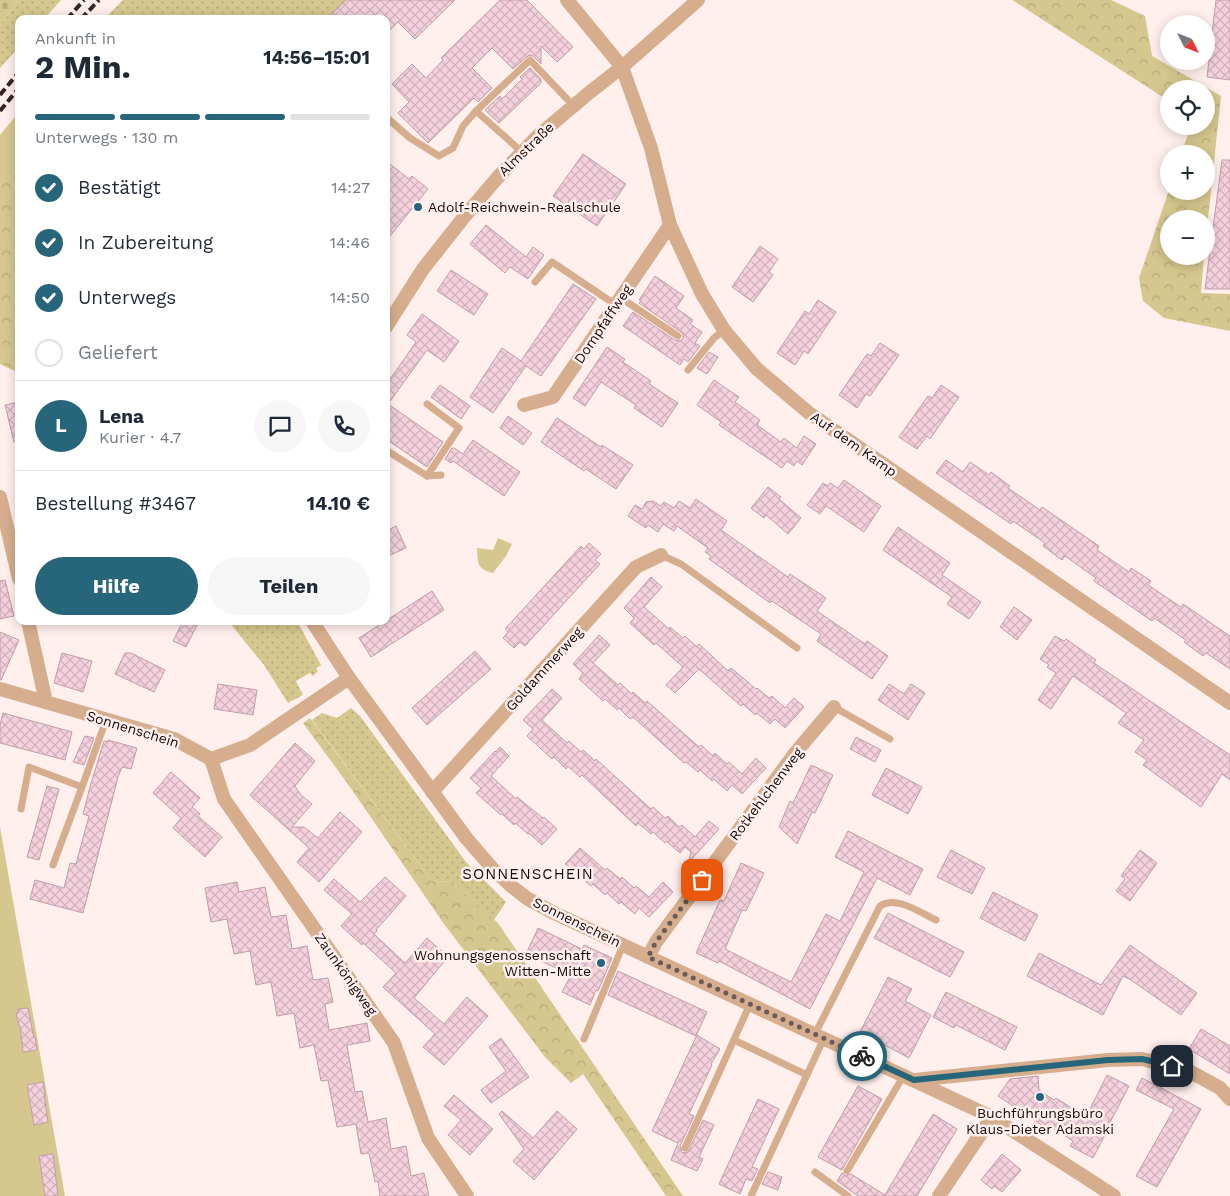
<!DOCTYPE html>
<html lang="de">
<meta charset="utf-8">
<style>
body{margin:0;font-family:"Work Sans",sans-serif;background:#f6f6f7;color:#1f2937;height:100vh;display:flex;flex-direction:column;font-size:19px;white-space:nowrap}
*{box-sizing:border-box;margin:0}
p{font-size:16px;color:#747a83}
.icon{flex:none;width:28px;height:28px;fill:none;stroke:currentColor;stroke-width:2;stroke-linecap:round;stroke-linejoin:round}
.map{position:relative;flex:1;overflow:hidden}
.details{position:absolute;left:15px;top:15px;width:375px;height:610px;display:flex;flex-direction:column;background:#fff;border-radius:10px;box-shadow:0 2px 12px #0003}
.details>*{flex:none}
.needle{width:32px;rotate:132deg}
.tools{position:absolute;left:1160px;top:15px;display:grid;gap:10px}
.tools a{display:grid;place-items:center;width:55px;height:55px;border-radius:50%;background:#fff;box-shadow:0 2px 12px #0003;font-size:25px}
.pin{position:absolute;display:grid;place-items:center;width:42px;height:42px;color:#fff;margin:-21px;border-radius:10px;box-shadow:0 2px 8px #0006}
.courier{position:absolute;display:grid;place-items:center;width:50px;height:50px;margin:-25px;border:4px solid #26657a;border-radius:50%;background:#fff;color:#222;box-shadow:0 1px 6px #0007}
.head em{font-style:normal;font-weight:700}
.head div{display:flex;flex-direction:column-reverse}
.head{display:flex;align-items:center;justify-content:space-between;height:85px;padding:0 20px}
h1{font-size:32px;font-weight:700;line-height:38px}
.bar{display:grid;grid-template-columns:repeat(4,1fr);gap:8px 5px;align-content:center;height:60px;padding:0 20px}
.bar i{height:6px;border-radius:4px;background:#e0e1e3}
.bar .active{background:#26657a}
.bar p{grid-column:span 4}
.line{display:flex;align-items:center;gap:12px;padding:0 20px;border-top:1px solid #e0e1e3}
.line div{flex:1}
.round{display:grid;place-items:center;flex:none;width:52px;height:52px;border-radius:26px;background:#f6f6f7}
ol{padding:0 20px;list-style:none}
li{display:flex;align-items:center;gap:15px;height:55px}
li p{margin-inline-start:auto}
li .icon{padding:5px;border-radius:50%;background:#26657a;color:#fff;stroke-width:4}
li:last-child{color:#747a83}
li i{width:28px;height:28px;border:2px solid #e0e1e3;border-radius:50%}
.cta{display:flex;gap:10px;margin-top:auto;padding:10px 20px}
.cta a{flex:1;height:58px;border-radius:30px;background:#26657a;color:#fff;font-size:20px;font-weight:700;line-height:58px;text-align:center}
.cta a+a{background:#f6f6f7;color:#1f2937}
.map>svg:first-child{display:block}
.grass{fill:url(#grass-dots)}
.forest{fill:url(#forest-crowns)}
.cemetery{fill:url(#cemetery-stones)}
.green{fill:#d6c78e}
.building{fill:url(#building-cross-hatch);stroke:#c09ea9}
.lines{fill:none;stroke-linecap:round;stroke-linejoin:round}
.lane{stroke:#d6ae8d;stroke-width:7}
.street{stroke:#d6ae8d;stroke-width:14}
.rail{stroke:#332725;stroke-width:4;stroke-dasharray:8 4;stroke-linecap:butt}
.done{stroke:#685b59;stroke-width:5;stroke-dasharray:0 9}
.route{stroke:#26657a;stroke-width:6}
.poi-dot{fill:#26657a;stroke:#ffefed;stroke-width:2}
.labels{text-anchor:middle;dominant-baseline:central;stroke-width:5;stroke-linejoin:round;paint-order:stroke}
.street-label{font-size:14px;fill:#170b09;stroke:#ffefed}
.poi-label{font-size:14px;fill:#170b09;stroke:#ffefed;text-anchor:start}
.neighbourhood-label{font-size:15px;letter-spacing:1px;fill:#170b09;stroke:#ffefed}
</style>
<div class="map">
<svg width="1230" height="1196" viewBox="0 0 1230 1196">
<defs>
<pattern id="grass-dots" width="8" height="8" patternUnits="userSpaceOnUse" patternTransform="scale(1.25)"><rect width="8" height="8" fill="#d6c78e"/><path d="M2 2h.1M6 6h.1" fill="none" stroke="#b7aa79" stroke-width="1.8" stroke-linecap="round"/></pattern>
<pattern id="forest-crowns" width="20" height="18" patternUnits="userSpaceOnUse" patternTransform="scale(1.25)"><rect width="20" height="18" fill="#d6c78e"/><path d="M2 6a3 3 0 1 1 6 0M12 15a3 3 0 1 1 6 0" fill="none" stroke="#b7aa79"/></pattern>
<pattern id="cemetery-stones" width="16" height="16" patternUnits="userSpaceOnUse" patternTransform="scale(1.25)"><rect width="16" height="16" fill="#d6c78e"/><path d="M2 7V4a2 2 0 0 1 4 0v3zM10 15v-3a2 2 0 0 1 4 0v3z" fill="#b7aa79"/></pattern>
<pattern id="building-cross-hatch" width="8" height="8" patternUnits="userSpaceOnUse" patternTransform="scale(1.25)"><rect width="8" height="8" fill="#f5d1dd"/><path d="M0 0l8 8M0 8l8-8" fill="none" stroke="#d1b2bc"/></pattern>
</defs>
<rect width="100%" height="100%" fill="#ffefed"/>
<g class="grass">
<path d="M18,0H61L44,19H19V47L0,68V26Z"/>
<path d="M123,0H346L327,19H104Z"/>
<path d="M228,621H297L321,665L316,668L318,671L313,676L310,673L296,681L303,695L288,703L264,665Z"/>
<path d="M351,708L360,716L466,862L506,902L494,920L452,882L432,881L312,720L322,713L337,718Z"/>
</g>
<g class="forest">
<path d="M1012,0H1111L1145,16L1152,56L1221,96L1206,238V219H1169V256H1204L1201,293L1230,294V331L1164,318L1143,301L1139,278L1169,190L1206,191V154H1181L1191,126H1206V89H1169V101Z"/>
<path d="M19,168V373L0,364V186Z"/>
<path d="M310,718L432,881L452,882L498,923L683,1196H666L583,1074L571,1083L545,1057L444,924L350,787L303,723Z"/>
</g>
<path class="cemetery" d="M0,0H18L0,26Z"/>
<g class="green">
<path d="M19,112V168L0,186V135Z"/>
<path d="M498,538L512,544L506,556L493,573C476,569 478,562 477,548L493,550Z"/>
<path d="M0,827L65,1196H0Z"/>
</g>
<g class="building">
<path d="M346,0H455L415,39L398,22L386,34V19H327Z"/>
<path d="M500,0H527L573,47L557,62L541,46V64L533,56L529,55L513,69L492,48L472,68L492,88L478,102L474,98L428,143L398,113L409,102L392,84L412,64L426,78L443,60L441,58Z"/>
<path d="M1216,0H1230V80L1207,77Z"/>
<path d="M530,68L541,79V83L499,123L485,110L500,96L502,99L522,79L520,77Z"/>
<path d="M583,154L626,184L597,226L553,196Z"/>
<path d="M1222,160H1230V289H1205Z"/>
<path d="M386,161L409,179L412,176L428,189L386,241Z"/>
<path d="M486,225L526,257L533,247L544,255L528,279L510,267L505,273L470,244Z"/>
<path d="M760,246L778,259L769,272L773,275L753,302L732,287Z"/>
<path d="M451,270L488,294L474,315L437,291Z"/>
<path d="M655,276L684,296L676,308L693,320L690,324L702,332L695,343L700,346L688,362L684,359L680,365L623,326L633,312L675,340L680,341L683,339V334L681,332L639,303L641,301L639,300Z"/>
<path d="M573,284L596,299L541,376L526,366L493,413L470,397L502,348L521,361Z"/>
<path d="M818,300L836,312L808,354L804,351L795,365L777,353L805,311L809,314Z"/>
<path d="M422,314L459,341L444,362L427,350L388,404L443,442L427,467L386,439V385L416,342L407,335Z"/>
<path d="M880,343L899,355L870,396L866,394L857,408L839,395L867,354L871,356Z"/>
<path d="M607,347L625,359L623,362L651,381L649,384L678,403L662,427L634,408L636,405L601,382L585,406L573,398Z"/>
<path d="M709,352L718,357L707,374L697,368Z"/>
<path d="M714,380L739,397L735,402L760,420L757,425L781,442L784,438L797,448L804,436L816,444L802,465L797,461L794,466L787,461L782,468L719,425L721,422L697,405Z"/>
<path d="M440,385L470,406L461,419L431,397Z"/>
<path d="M941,385L959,397L930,439L927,436L917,449L899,437L928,396L932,398Z"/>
<path d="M19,402V441L14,442L5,405Z"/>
<path d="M508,416L532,433L523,445L500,428Z"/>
<path d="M557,418L601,447L602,445L633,465L616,489L586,469L584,471L541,442Z"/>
<path d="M473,440L520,472L504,496L453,461L451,463L445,459L452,448H454L463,454Z"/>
<path d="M946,460L963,472L970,462L989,475L991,472L1010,486L1008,488L1040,510L1042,507L1099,546L1097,550L1129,572L1131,568L1151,581L1148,585L1181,607L1183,604L1230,636V669L1206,653L1203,656L1184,642L1186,640L1154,618L1152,621L1094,581L1096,578L1065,556L1062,560L1043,546L1045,543L1013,521L1011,524L936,473Z"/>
<path d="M844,480L881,506L864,532L826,506L820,514L807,505L823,483L828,486L830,483L838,488Z"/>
<path d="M768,487L781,497L779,499L801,518L788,534L766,515L764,518L751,508Z"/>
<path d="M696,499L727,521L721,530L788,577L790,574L826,598L817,611L865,644L867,641L888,656L872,679L817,641L821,634L772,601L770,603L709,559L711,556L705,552L708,548L677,526L674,531L663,524L658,532L648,525L646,528L628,516L635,505L642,509L646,502L653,501L661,506L664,502L674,508L679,501L690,508Z"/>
<path d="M396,526L406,548L386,557V531Z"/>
<path d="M898,527L950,563L942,575L981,602L969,619L947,604L952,597L883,550Z"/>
<path d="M589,543L601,554L595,560L600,564L525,646L520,642L514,648L503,638L508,632L505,629L581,546L584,549Z"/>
<path d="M651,577L662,587L644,607L669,629L670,627L683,638L685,636L697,647L699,644L728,671L731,668L756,689L757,688L769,698L772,696L785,708L794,698L804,707L785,728L775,719L770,724L757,713L755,715L743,704L741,706L699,669L675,693L666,685L683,667L656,643L654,645L630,623L634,618L624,608Z"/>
<path d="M5,580L14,616L0,619V581Z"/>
<path d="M432,591L444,610L371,657L359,638Z"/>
<path d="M1014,607L1032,620L1017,640L1000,627Z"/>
<path d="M183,621H199L186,647L173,641Z"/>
<path d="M0,632L19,640L1,680H0Z"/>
<path d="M599,635L610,645L593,663L618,685L620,683L632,694L633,692L645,703L647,701L699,747L701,745L713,756L715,753L727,764L729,762L742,774L756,758L766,768L742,794L732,785L727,791L714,779L712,781L700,770L698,772L686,762L684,763L633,717L630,719L619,708L617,710L605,699L603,701L579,679L583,673L573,664Z"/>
<path d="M1055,636L1064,641L1066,639L1096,660L1094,663L1230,755V780L1222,774L1201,807L1143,765L1147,760L1135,752L1144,740L1118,723L1126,713L1073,676L1051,709L1038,700L1056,673L1047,667L1049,665L1040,659Z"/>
<path d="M475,651L491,669L427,725L412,708Z"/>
<path d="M62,653L92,661L83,692L54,683Z"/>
<path d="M125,653H131L165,670L154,692L115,674Z"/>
<path d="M218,684L257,690L253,715L214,709Z"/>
<path d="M889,684L904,694L911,684L925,693L908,720L878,700Z"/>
<path d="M552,689L562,698L542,720L567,743L569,741L581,752L583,750L595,761L596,759L651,809L653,807L665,818L668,816L679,827L682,825L695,837L709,821L719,829L688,863L691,852L685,847L680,853L666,841L665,843L653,832L651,834L638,823L636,826L582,775L580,777L568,766L566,769L554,757L552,759L527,736L533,729L523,720Z"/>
<path d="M3,713L72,732L65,760L0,743V725Z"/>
<path d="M85,736L94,738L84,765L73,762Z"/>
<path d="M856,737L881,750L875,762L850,749Z"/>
<path d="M108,740L137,748L131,769L122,767L118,777L83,913L30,899L35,880L64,888L70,863L76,864L89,816L83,814L90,787L104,741L108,742Z"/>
<path d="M295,743L315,761L295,786L301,795L312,804L292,827H304L318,838L340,812L362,832L319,882L297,862L309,848L250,795Z"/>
<path d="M500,747L509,756L491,776L516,799L517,797L543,818L544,817L557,829L542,845L529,833L528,834L515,823L514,825L502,814L501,815L476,793L481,788L470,778L495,751L496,752Z"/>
<path d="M811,765L833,775L815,813L812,812L797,844L779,827L790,801L793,803Z"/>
<path d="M886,768L922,787L908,814L872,795Z"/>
<path d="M171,772L200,798L192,807L200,814L198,816L222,837L205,857L173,828L181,818L153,793Z"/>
<path d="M47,786L59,789L39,860L27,857Z"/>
<path d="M848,831L923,869L910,895L877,878L810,1009L719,961L718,963L696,953L720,900L724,901L741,863L764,873L746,911L742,910L725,949L791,982L826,914L840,921L864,872L835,857Z"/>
<path d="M580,848L605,870L607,868L620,879L622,877L634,888L636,886L649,897L663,882L673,892L649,917L639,908L635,914L621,902L619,904L607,893L605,895L593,884L591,886L565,864Z"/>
<path d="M951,850L985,868L972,894L937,877Z"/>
<path d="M1140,850L1157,863L1130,901L1116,891L1125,879L1121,876Z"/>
<path d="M385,877L406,896L376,930L377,931L374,934L405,963L427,938L448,957L414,998L444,1024L467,997L488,1016L444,1065L423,1047L435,1034L383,987L396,973L363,943L362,945L341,926L352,914L324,890L334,879L360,902Z"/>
<path d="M237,882L239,892L265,887L271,917L286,915L292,949L307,946L313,980L328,978L333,1002L325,1004L329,1030L367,1023L370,1041L347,1045L355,1092L362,1091L368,1122L386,1118L391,1149L406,1146L411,1176L424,1173L429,1196H380L378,1181L375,1182L369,1153L361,1154L356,1124L337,1127L328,1080L321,1081L314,1045L300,1048L294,1013L277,1016L271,982L256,985L250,951L234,954L227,919L211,922L205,888Z"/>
<path d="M993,892L1038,915L1025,941L980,918Z"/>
<path d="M888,913L964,952L950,977L874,938Z"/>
<path d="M538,928L582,949L584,945L612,958L598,991L596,990L590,1005L562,992L571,975L526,954Z"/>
<path d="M1130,945L1197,993L1181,1015L1131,980L1123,976L1103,1015L1027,976L1039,953L1101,985Z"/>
<path d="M618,971L707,1012L696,1036L608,995Z"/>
<path d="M888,977L912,989L905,1001L931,1015L909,1058L860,1032Z"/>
<path d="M946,992L1017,1027L1005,1050L956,1025L954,1028L933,1017Z"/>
<path d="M28,1008L34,1038L35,1037L37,1050L23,1052L20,1026H19L16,1013H19L18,1009Z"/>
<path d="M1201,1029L1230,1046V1074L1189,1049Z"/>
<path d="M697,1035L720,1049L711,1064L712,1065L689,1114L694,1116L680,1146L682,1153L688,1152L703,1120L714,1125L699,1157L703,1159L697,1171L671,1160L678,1143L652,1131Z"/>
<path d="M501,1038L529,1077L491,1103L481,1090L506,1071L489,1047Z"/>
<path d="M1107,1075L1129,1086L1104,1134L1105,1135L1093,1158L1070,1146L1073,1141L1048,1125L1046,1128L998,1096L1010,1079L1038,1076L1039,1090L1054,1100L1056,1098L1086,1117Z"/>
<path d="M1142,1078L1201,1109L1157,1187L1136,1176L1174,1109L1136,1090Z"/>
<path d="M43,1082L45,1095H44L48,1122L34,1125L27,1085Z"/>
<path d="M858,1086L882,1099L842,1170L818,1157Z"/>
<path d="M454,1095L493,1129L470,1155L448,1135L461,1120L444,1106Z"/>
<path d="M758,1099L779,1109L752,1167L758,1169L752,1181L746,1179L740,1194L719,1184Z"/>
<path d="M502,1111L533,1138L557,1111L577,1129L534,1180L513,1161L524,1149L499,1114Z"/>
<path d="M933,1114L957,1129L917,1196H858L837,1181L842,1173L846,1176L851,1174L885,1195Z"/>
<path d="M53,1154L58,1196H45L39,1156Z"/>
<path d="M1002,1154L1021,1170L1002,1192L994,1186L992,1189L981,1180Z"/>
<path d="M768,1172L782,1177L778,1190L762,1184Z"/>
</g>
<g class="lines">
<g class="lane">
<path d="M476,111L530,60L567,99"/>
<path d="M386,117L410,138L439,156L453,148L463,126L476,111L522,152"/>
<path d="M535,282L552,262L616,305"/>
<path d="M621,298L678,336"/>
<path d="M688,370L714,338L724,330"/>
<path d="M386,450L427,476L441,475"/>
<path d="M427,476L459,428L427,404"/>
<path d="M661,555L681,564L797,648"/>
<path d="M834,707L890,739"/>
<path d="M21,809L29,767L82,787L106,720"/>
<path d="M53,865L82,787"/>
<path d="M815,1034L880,906C896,895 921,913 936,920"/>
<path d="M584,1039L623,945"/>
<path d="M734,1040L807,1075"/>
<path d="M685,1148L750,1004"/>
<path d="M847,1171L904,1075"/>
<path d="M815,1172L848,1196"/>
<path d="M751,1196L824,1038"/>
</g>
<g class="street">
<path d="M567,0L622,67L651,148L670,225L702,294L724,330L757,369L809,413L1230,703"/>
<path d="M386,327L423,269L464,217L498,177L539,135L590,92L622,67L698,0"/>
<path d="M524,405L553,397L670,225"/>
<path d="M0,497L19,579"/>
<path d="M28,621L46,702"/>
<path d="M312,621L349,678L467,839L493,869L510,885L528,899L554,913L992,1117L1114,1196"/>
<path d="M0,689L174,739L211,759L250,745L349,678"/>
<path d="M211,759L224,799L394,1043L428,1138L467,1196"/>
<path d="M432,792L636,567L661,555"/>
<path d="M648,957L656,942L796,752L834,707"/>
<path d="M915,1080L1108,1060L1142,1059L1189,1071L1220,1088L1230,1099"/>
<path d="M939,1196L992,1117"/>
</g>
<g class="rail">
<path d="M67,19L84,0"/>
<path d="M81,19L99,0"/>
<path d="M0,95L19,72"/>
<path d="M0,111L19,88"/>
</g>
</g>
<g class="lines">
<path class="done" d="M702,880L656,942L648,957L862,1056"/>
<path class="route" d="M862,1056L914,1080L1108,1060L1142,1059L1172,1066"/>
</g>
<g class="poi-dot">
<circle cx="418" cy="207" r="5"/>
<circle cx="601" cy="963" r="5"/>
<circle cx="1040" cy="1097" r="5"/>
</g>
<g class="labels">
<g class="street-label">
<text transform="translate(526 149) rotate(-44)">Almstraße</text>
<text transform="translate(603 324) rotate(-56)">Dompfaffweg</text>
<text transform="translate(854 444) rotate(35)">Auf dem Kamp</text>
<text transform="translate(544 669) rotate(-48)">Goldammerweg</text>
<text transform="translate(133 729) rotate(17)">Sonnenschein</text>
<text transform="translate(766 794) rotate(-53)">Rotkehlchenweg</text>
<text transform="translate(577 922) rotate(26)">Sonnenschein</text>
<text transform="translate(346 974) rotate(55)">Zaunkönigweg</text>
</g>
<g class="poi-label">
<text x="428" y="207">Adolf-Reichwein-Realschule</text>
<text x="591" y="955" text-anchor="end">Wohnungsgenossenschaft<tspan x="591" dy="16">Witten-Mitte</tspan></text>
<text x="1040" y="1113" text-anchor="middle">Buchführungsbüro<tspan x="1040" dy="16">Klaus-Dieter Adamski</tspan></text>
</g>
<g class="neighbourhood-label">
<text x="528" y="874">SONNENSCHEIN</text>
</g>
</g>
</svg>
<div class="tools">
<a><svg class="needle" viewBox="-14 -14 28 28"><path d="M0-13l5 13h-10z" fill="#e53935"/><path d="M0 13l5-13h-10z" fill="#747a83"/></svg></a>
<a><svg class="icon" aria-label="locate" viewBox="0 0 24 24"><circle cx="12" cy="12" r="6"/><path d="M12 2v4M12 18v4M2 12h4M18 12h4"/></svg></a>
<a>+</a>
<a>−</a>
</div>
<div class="pin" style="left:702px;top:880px;background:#ea580c"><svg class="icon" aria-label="bag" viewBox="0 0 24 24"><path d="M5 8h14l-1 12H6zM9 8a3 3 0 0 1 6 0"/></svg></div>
<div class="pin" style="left:1172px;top:1066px;background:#1f2937"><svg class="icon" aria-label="home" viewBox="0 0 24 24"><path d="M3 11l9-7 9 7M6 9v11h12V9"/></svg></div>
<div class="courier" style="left:862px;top:1056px"><svg class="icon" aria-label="bike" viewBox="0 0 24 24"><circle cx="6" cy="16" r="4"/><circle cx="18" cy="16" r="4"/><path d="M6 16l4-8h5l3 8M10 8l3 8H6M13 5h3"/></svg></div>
<section class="details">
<div class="head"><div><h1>2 Min.</h1><p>Ankunft in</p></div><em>14:56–15:01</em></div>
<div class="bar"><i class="active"></i><i class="active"></i><i class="active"></i><i></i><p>Unterwegs · 130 m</p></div>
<ol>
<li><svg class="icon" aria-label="check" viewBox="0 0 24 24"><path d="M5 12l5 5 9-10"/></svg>Bestätigt<p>14:27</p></li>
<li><svg class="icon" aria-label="check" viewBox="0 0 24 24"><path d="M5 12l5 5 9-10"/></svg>In Zubereitung<p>14:46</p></li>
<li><svg class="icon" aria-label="check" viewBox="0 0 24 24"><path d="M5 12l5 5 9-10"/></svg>Unterwegs<p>14:50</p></li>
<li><i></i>Geliefert</li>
</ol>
<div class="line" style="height:90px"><b class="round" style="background:#26657a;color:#fff">L</b><div><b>Lena</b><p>Kurier · 4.7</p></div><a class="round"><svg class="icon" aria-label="chat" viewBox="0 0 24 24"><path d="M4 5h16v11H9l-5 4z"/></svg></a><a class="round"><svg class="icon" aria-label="phone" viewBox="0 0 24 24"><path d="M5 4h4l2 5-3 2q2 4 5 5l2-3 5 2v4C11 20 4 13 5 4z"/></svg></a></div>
<div class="line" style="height:65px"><div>Bestellung #3467</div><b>14.10 €</b></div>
<div class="cta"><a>Hilfe</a><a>Teilen</a></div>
</section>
</div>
